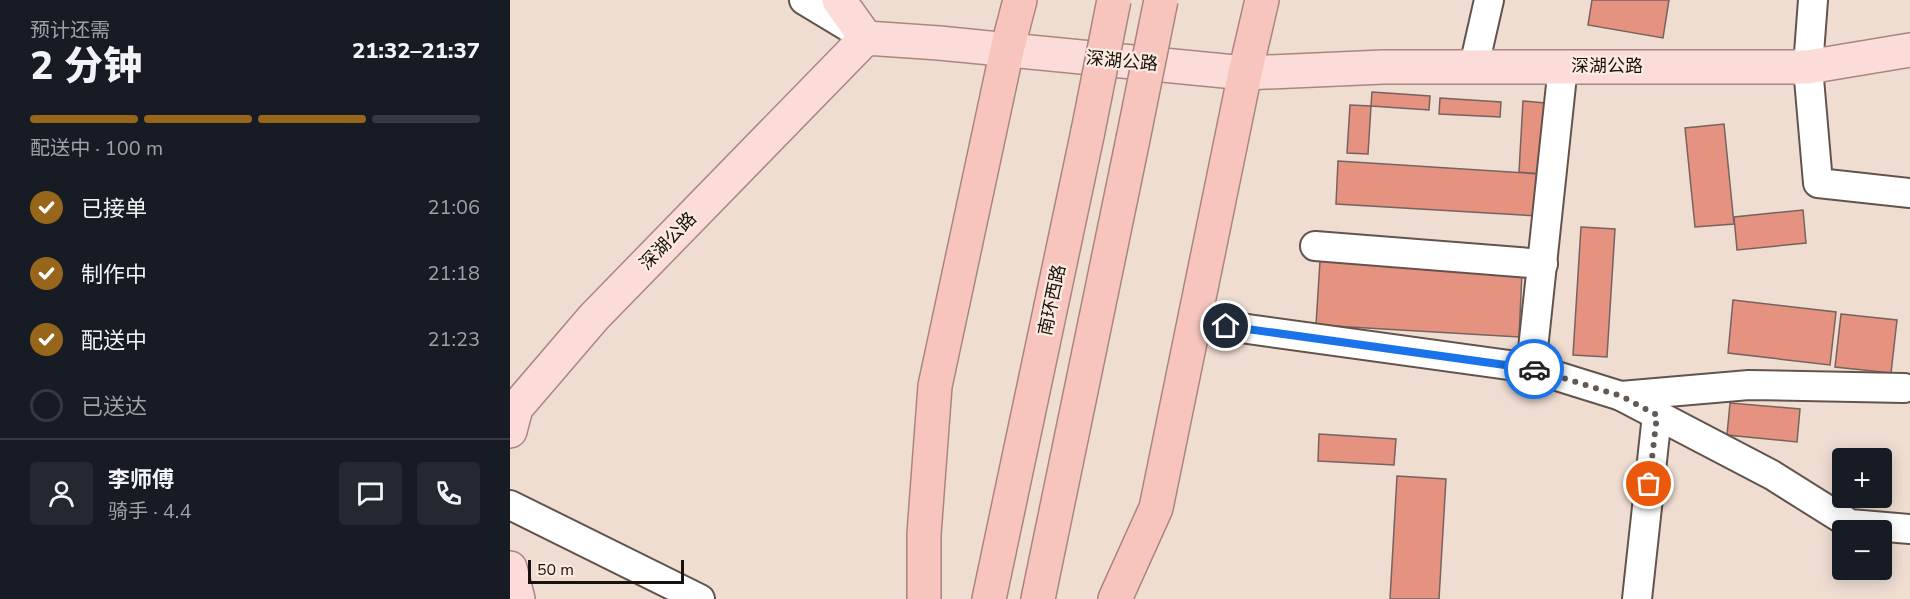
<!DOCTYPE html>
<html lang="zh">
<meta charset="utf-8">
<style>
body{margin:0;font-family:"Nunito Sans","Noto Sans SC",sans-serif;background:#242831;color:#f1f3f6;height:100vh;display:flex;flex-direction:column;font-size:22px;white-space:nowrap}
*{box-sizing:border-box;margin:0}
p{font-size:20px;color:#9ea1a6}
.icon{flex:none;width:33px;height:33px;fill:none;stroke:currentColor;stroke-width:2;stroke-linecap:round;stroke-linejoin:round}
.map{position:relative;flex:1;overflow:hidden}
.panel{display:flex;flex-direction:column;background:#171b24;width:510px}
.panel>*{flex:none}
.buttons{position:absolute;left:1322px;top:448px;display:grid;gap:12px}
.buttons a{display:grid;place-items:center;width:60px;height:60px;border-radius:6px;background:#171b24;box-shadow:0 3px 15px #0003;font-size:30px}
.scale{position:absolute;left:18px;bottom:15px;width:156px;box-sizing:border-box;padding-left:6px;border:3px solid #18120e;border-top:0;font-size:16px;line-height:21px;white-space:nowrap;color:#18120e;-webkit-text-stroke:4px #fceadf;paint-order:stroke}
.pin{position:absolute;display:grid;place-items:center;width:51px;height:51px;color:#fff;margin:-26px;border:3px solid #fff;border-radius:50%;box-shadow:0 2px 6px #0007}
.courier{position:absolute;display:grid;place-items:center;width:60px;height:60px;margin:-30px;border:4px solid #1a73e8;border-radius:50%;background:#fff;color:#222;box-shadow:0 2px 8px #0007}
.summary em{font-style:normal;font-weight:800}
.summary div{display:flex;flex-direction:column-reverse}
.summary{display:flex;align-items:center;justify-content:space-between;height:102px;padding:0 30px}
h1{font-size:39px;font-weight:800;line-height:45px}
.bar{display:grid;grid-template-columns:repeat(4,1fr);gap:9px 6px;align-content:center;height:72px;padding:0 30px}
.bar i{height:8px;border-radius:4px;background:#363941}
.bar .selected{background:#98661a}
.bar p{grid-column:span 4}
.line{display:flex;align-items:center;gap:15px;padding:0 30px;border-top:2px solid #363941}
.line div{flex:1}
.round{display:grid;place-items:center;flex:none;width:63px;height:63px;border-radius:6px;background:#242831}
ol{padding:0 30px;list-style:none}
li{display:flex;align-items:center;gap:18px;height:66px}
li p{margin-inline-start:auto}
li .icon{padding:6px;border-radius:50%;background:#98661a;color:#fff;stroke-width:4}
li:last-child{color:#9ea1a6}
li i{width:33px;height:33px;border:3px solid #363941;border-radius:50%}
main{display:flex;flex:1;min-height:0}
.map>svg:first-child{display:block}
.building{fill:#e59281;stroke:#76635f;stroke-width:1.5}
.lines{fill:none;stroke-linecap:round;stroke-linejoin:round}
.minor-casing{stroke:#63544b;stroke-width:32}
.major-casing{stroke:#aa8680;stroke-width:36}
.highway-casing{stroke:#aa8680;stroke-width:36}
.minor{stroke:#fff;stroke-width:28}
.major{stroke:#fbdcd8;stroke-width:33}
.highway{stroke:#f8c5be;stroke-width:33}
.highway-bridge-casing{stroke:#aa8680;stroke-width:36;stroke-linecap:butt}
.highway-bridge{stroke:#f8c5be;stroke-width:33}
.done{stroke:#635953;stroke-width:6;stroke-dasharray:0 10.8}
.route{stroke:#1a73e8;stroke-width:8}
.labels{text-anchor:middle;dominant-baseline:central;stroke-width:4.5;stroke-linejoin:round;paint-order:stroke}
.street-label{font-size:18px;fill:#18120e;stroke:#fceadf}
</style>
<main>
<section class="panel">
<div class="summary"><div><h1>2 分钟</h1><p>预计还需</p></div><em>21:32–21:37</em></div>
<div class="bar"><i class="selected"></i><i class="selected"></i><i class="selected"></i><i></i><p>配送中 · 100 m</p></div>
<ol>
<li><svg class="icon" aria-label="check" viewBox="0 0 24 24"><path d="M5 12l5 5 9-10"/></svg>已接单<p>21:06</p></li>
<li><svg class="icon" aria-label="check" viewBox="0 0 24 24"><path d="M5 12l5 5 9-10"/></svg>制作中<p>21:18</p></li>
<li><svg class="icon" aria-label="check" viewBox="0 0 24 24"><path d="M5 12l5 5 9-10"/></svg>配送中<p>21:23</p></li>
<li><i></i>已送达</li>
</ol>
<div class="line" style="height:108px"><a class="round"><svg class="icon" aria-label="person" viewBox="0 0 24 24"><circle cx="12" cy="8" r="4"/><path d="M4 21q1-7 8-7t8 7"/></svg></a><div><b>李师傅</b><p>骑手 · 4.4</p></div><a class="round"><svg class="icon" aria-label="chat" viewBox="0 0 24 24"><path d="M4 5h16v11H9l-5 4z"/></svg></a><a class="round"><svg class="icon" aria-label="phone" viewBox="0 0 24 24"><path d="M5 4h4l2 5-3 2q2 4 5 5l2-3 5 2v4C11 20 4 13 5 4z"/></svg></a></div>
</section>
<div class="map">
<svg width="1400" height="599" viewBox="0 0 1400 599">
<rect width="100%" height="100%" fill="#efddd2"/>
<g class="building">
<path d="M1082,0H1159L1153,38L1078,25Z"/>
<path d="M862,92L920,96L919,110L861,106Z"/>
<path d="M930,98L991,102L990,117L929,114Z"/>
<path d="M1013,101L1035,103L1031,174L1009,172Z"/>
<path d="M840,105L861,106L858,154L837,153Z"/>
<path d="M1214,124L1224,224L1185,227L1175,128Z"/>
<path d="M828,161L1031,174L1028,216L826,204Z"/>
<path d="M1293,210L1296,243L1227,250L1224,217Z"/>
<path d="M1071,227L1105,229L1097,357L1063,355Z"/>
<path d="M810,261L1012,273L1009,337L806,325Z"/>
<path d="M1223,300L1326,312L1320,365L1218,353Z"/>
<path d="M1331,314L1387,320L1381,373L1325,367Z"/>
<path d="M1220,403L1290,409L1287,442L1217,435Z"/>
<path d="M809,434L886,439L884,465L808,461Z"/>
<path d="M887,476L936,479L929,599H880Z"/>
</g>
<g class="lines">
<defs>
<g id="minor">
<path d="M294,0L352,35"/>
<path d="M1303,0L1298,67L1308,183L1400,193"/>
<path d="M964,66L979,0"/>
<path d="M805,246L1033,264"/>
<path d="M716,326L1021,368L1111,396L1262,475L1340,524L1400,529"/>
<path d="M1021,368L1053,66"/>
<path d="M1111,396L1239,385L1394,388"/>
<path d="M0,505L190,599"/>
<path d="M1127,599L1147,415"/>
</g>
<g id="major">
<path d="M329,0L356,38"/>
<path d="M0,431L6,408L84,317L356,38L429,43L735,73L873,67H1298L1400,50"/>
<path d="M0,568L8,599"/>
</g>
<g id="highway">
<path d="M414,599V534L425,386L497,50L510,0"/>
<path d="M479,599L578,131"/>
<path d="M528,599L623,139"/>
<path d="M605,599L646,508L735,73L752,0"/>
</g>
</defs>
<use href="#minor" class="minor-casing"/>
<use href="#major" class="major-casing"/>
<use href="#highway" class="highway-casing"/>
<use href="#minor" class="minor"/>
<use href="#major" class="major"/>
<use href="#highway" class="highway"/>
<defs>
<g id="highway-bridge">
<path d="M578,131L604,0"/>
<path d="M623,139L651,0"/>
</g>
</defs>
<use href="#highway-bridge" class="highway-bridge-casing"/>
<use href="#highway-bridge" class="highway-bridge"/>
</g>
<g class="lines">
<path class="done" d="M1024,369L1111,396L1147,415L1139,484"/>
<path class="route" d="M716,326L1024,369"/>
</g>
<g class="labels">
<g class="street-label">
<text transform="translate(612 61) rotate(5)">深湖公路</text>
<text x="1097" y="66">深湖公路</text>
<text transform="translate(158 241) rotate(-46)">深湖公路</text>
<text transform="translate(542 300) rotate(-78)">南环西路</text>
</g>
</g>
</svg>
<div class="buttons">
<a>+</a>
<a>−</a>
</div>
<div class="scale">50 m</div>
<div class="pin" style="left:1139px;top:484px;background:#ea580c"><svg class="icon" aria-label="bag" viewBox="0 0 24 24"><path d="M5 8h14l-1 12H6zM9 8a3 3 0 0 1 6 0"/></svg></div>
<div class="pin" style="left:716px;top:326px;background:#1f2937"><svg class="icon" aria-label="home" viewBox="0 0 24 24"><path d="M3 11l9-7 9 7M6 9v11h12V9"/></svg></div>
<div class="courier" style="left:1024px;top:369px"><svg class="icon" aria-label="car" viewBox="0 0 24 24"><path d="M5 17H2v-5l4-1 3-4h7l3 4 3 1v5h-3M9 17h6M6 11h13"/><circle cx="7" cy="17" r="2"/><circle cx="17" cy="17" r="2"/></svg></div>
</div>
</main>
